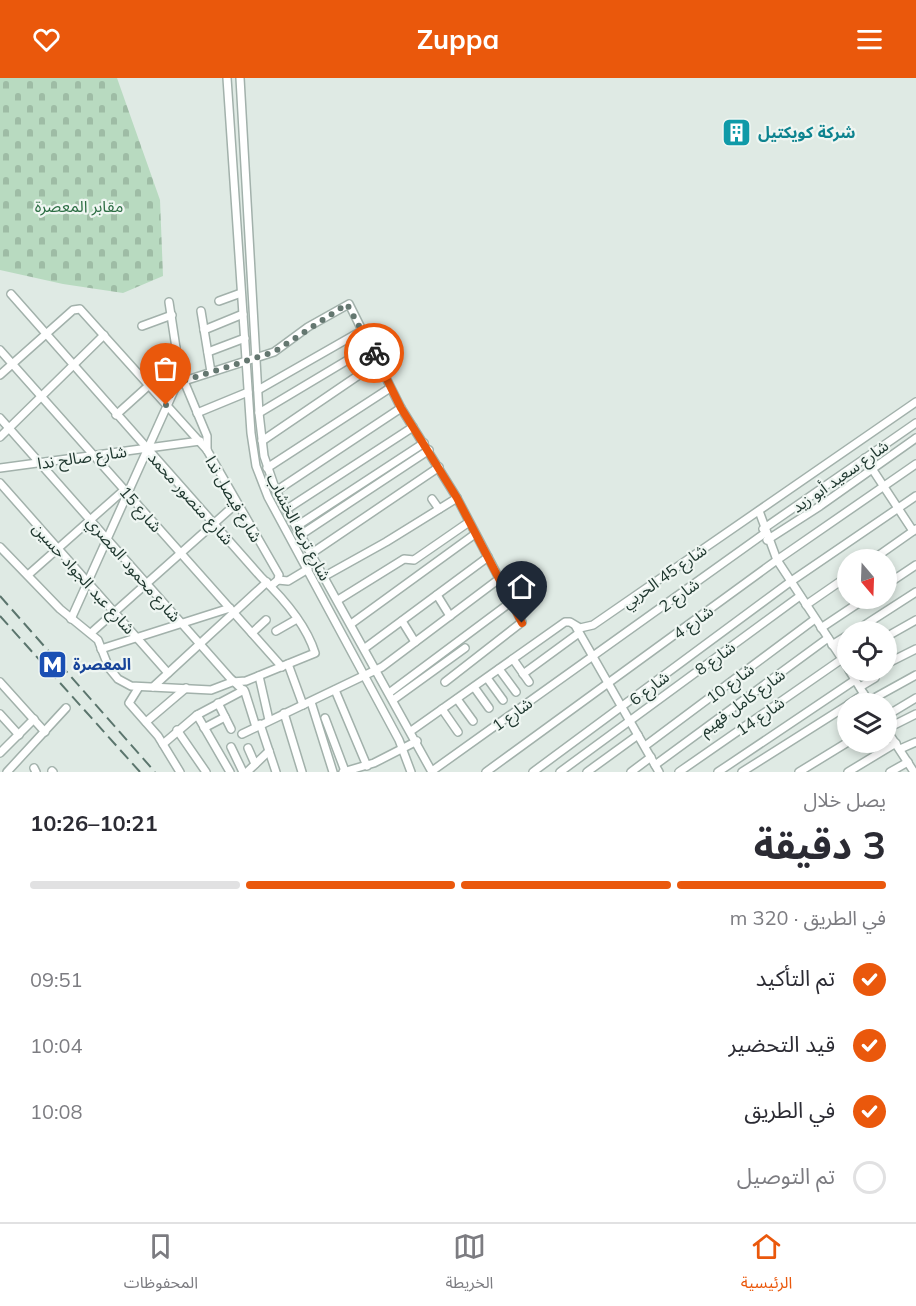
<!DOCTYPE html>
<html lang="ar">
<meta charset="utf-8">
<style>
body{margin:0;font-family:Mulish,"Noto Sans Arabic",sans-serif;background:#f7f7f7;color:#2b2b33;direction:rtl;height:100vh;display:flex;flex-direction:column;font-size:22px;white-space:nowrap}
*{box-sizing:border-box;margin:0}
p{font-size:20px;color:#7c7c81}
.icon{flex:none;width:33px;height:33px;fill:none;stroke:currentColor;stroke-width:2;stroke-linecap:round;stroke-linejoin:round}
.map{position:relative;height:694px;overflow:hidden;direction:ltr}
.details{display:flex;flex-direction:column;background:#fff;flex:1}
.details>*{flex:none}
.needle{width:39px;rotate:161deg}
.buttons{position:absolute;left:837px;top:471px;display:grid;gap:12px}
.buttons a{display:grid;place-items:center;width:60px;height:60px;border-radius:50%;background:#fff;box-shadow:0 3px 9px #0003;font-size:30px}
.pin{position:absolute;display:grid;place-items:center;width:51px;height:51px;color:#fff;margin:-62px -26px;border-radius:50% 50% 50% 0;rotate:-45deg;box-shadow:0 0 6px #0007}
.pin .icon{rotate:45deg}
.courier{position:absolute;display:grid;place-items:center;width:60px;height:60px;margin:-30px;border:4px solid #ea580c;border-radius:50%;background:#fff;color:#222;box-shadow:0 2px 8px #0007}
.head em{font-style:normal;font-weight:700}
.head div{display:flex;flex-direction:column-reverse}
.head{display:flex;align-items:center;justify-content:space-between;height:102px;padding:0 30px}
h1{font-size:39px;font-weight:700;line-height:45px}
.bar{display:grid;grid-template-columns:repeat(4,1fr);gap:9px 6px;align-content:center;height:72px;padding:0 30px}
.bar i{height:8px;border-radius:4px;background:#e1e1e2}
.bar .on{background:#ea580c}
.bar p{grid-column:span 4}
ol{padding:0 30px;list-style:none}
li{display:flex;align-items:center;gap:18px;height:66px}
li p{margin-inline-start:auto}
li .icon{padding:6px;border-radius:50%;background:#ea580c;color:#fff;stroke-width:4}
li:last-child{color:#7c7c81}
li i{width:33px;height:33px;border:3px solid #e1e1e2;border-radius:50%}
header{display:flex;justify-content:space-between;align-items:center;height:78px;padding:0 30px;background:#ea580c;color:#fff;font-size:27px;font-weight:700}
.menu{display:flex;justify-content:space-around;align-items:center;height:84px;border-top:2px solid #e1e1e2;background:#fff;font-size:16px;color:#7c7c81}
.menu a{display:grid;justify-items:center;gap:3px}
.menu .on{color:#ea580c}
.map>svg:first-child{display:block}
.cemetery{fill:url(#cemetery-stones)}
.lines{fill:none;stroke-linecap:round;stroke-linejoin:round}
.minor-casing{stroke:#a2b1ab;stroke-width:10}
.minor{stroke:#fff;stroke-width:7}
.rail{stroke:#5b756d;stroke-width:2;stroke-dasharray:12 6;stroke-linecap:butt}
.done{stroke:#647770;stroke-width:6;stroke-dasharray:0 10.8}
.route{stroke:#ea580c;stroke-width:8}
.labels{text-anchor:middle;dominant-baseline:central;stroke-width:4.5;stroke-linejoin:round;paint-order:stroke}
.culture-label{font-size:16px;font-weight:bold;fill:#0d838f;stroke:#eff6f2;text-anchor:start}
.park-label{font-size:16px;fill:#2d6e44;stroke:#eff6f2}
.street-label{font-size:16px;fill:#213931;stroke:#eff6f2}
.transit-label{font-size:16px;font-weight:bold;fill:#164399;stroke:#eff6f2;text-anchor:start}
</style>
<header><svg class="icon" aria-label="menu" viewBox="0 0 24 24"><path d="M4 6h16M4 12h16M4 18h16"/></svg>Zuppa<svg class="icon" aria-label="heart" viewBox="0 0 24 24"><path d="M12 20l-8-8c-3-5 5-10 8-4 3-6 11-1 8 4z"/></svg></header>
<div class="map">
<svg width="916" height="694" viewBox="0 0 916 694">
<defs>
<pattern id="cemetery-stones" width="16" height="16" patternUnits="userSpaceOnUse" patternTransform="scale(1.5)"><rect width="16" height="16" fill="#b8dac0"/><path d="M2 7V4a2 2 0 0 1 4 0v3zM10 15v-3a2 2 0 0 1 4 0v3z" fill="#9ebca5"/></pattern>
</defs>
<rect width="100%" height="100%" fill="#dfeae4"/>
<path class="cemetery" d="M0,0H117L160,122L163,198L123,215L63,206L0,192Z"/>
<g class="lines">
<defs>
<g id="minor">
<path d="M227,0L251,355L256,388L268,419L399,662L411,694"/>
<path d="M240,0L259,335L264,378L276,413L432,694"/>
<path d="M219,223L241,215"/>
<path d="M169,224L176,270V308"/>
<path d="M201,233L211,294"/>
<path d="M142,248L172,237"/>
<path d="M204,252L243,236"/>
<path d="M0,272L282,589"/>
<path d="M208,274L245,260"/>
<path d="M154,281L176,270"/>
<path d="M0,297L73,232L80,231L207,372L279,497L278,502L272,507"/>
<path d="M184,303L207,358V372"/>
<path d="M258,312L363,252"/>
<path d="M197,335L248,314"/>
<path d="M259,335L371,268"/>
<path d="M116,337L177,282"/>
<path d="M0,340L230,600L245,614L256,649"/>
<path d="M0,359L104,257"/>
<path d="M262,363L378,284"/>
<path d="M865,380L913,453"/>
<path d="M0,390L200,363"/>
<path d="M267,390L390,310"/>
<path d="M0,405L168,595"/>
<path d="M276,413L401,330"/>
<path d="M432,421L439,431"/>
<path d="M287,431L413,349"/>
<path d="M759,433L777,482L848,590"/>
<path d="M297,448L424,365"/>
<path d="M763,451L916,345"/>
<path d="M302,456L429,372"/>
<path d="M767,462L820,428L916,360"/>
<path d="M0,469L60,531L98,562L109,590L118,601L131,608L211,612L232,604L246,603L315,575C306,546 282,519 261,499L11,216"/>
<path d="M312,475L439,389"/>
<path d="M872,482L916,451"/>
<path d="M28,497L124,412"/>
<path d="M325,498L386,464L457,420"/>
<path d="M278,502L288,503L308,491"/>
<path d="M886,507L916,487"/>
<path d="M437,517L450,538"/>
<path d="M338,522L404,481L414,482L469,444"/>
<path d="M806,527L848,498"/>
<path d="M71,541L176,308L184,303L274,274L308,249L349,226L401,330L457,420L522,544L445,604"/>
<path d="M402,543L415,564"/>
<path d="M351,546L475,456"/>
<path d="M576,549L659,694"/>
<path d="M821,550L866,520"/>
<path d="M276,553L297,541"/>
<path d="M854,554L916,514"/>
<path d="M91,555L237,425"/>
<path d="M252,555L266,542"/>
<path d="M886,559L916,542"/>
<path d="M832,567L848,557"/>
<path d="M365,570L488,479"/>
<path d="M101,571L230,530"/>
<path d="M513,581L529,604"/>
<path d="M288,586L303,627"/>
<path d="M886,586L916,571"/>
<path d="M499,591L516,614"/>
<path d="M849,592L870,626"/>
<path d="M523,596L579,555"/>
<path d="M259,598L269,642"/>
<path d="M487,600L503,622"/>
<path d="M0,604L45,654"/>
<path d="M139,609L129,625L158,658L180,694"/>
<path d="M153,609L267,504"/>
<path d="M474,609L489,630"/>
<path d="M860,609L875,600"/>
<path d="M335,612L367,688"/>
<path d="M389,615L511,524"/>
<path d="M457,621L473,643"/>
<path d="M393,622L465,570"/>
<path d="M869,623L916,597"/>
<path d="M311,624L333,694"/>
<path d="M218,625L231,651"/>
<path d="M849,626L864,616"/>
<path d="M442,631L458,654"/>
<path d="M284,635L302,694"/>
<path d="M0,636L19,657"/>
<path d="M197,637L230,694"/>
<path d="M886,638L916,620"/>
<path d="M325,640L345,693"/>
<path d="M146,644L186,610"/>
<path d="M260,646L276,694"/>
<path d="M204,650L225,639"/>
<path d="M177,652L206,694"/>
<path d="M411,653L565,544H570L580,550L593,547L916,324"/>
<path d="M242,656L382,589L499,501"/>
<path d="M163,666L197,637L244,612"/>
<path d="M645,668L815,541"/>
<path d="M231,669L243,694"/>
<path d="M248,670L255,686"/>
<path d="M900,671L916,664"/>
<path d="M0,675L34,641"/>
<path d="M655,687L828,560"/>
<path d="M34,690L36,694"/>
<path d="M52,693L53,694"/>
<path d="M432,693L765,455"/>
<path d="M7,694L66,630"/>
<path d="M247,694L269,673"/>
<path d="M343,694L374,685L417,663"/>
<path d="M486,694L777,482L916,386"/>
<path d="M533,694L790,504L916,418"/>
<path d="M560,694L800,518"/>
<path d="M587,694L638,657"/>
<path d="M631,694L651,679"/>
<path d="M679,694L842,581"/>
<path d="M718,694L855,602"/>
<path d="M742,694L848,627"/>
<path d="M799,694L848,664"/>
<path d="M848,694L896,665"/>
<path d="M890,694L908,684"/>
<path d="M914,694L886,651L916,636"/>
</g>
</defs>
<use href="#minor" class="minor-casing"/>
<use href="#minor" class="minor"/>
<g class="rail">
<path d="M0,518L155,694"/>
<path d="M0,538L140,694"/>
</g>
</g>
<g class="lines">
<path class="done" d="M166,327L173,312L183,303L274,274L347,226L374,275"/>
<path class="route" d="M374,275L401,330L457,420L522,545"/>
</g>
<defs>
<symbol id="building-square" viewBox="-11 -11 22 22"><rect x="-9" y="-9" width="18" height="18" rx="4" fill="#0f9aa8" stroke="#eff6f2"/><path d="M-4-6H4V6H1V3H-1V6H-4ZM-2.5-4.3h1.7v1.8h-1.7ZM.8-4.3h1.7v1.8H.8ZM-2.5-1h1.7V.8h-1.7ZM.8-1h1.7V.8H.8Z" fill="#fff"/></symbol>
<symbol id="metro-square" viewBox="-11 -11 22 22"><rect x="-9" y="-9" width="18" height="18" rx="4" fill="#1a4fb4" stroke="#eff6f2"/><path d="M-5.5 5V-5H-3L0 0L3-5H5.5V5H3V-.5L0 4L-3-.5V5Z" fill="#fff"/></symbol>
</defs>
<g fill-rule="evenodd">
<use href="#building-square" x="720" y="38" width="33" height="33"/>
<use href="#metro-square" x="36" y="570" width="33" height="33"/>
</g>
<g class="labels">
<g class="culture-label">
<text x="758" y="54">شركة كويكتيل</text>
</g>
<g class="park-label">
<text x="79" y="128">مقابر المعصرة</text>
</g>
<g class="street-label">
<text transform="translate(82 379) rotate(-8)">شارع صالح ندا</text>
<text transform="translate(840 398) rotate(-35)">شارع سعيد أبو زيد</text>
<text transform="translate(191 420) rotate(48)">شارع منصور محمد</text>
<text transform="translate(234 421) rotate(60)">شارع فيصل ندا</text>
<text transform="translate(141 431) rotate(49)">شارع 15</text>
<text transform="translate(299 449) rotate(62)">شارع ترعه الخشاب</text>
<text transform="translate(134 491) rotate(49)">شارع محمود المصري</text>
<text transform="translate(664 498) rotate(-35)">شارع 45 الحربي</text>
<text transform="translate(84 500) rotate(48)">شارع عبد الجواد حسين</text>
<text transform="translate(679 517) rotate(-36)">شارع 2</text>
<text transform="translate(693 544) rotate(-36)">شارع 4</text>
<text transform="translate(715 580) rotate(-36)">شارع 8</text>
<text transform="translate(730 605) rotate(-37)">شارع 10</text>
<text transform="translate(649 610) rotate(-37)">شارع 6</text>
<text transform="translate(742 624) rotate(-36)">شارع كامل فهيم</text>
<text transform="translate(512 636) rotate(-36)">شارع 1</text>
<text transform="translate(760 638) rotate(-35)">شارع 14</text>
</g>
<g class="transit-label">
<text x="73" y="586">المعصرة</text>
</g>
</g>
</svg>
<div class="buttons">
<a><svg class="needle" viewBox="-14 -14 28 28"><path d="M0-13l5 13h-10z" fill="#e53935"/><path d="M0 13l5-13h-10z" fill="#7c7c81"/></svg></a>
<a><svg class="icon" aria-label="locate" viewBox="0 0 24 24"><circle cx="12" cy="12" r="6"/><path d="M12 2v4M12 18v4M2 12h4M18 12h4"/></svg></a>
<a><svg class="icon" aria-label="layers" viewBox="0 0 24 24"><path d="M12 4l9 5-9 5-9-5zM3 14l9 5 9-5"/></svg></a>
</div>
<div class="pin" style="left:166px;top:327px;background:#ea580c"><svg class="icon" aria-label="bag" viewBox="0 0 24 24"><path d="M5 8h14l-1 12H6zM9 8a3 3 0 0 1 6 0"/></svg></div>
<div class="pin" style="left:522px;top:545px;background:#1f2937"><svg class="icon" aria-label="home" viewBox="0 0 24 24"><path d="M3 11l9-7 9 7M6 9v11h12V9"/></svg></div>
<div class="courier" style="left:374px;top:275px"><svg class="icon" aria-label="bike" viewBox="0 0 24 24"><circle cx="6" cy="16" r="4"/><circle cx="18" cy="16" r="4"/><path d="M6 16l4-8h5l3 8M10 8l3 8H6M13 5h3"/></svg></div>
</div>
<section class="details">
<div class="head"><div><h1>3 دقيقة</h1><p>يصل خلال</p></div><em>10:21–10:26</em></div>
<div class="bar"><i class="on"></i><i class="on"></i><i class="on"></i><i></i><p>في الطريق · 320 m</p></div>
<ol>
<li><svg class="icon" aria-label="check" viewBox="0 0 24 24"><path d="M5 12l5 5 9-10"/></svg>تم التأكيد<p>09:51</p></li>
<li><svg class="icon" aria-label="check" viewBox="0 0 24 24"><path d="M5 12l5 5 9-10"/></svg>قيد التحضير<p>10:04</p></li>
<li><svg class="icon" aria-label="check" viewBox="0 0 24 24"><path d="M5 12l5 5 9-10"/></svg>في الطريق<p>10:08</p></li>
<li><i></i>تم التوصيل</li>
</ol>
</section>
<nav class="menu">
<a class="on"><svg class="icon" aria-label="home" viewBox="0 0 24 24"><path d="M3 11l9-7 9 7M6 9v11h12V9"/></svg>الرئيسية</a>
<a><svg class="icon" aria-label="map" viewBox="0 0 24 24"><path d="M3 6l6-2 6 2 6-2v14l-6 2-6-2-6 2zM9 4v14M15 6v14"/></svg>الخريطة</a>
<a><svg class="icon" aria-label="saved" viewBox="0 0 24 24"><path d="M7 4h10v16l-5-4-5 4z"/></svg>المحفوظات</a>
</nav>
